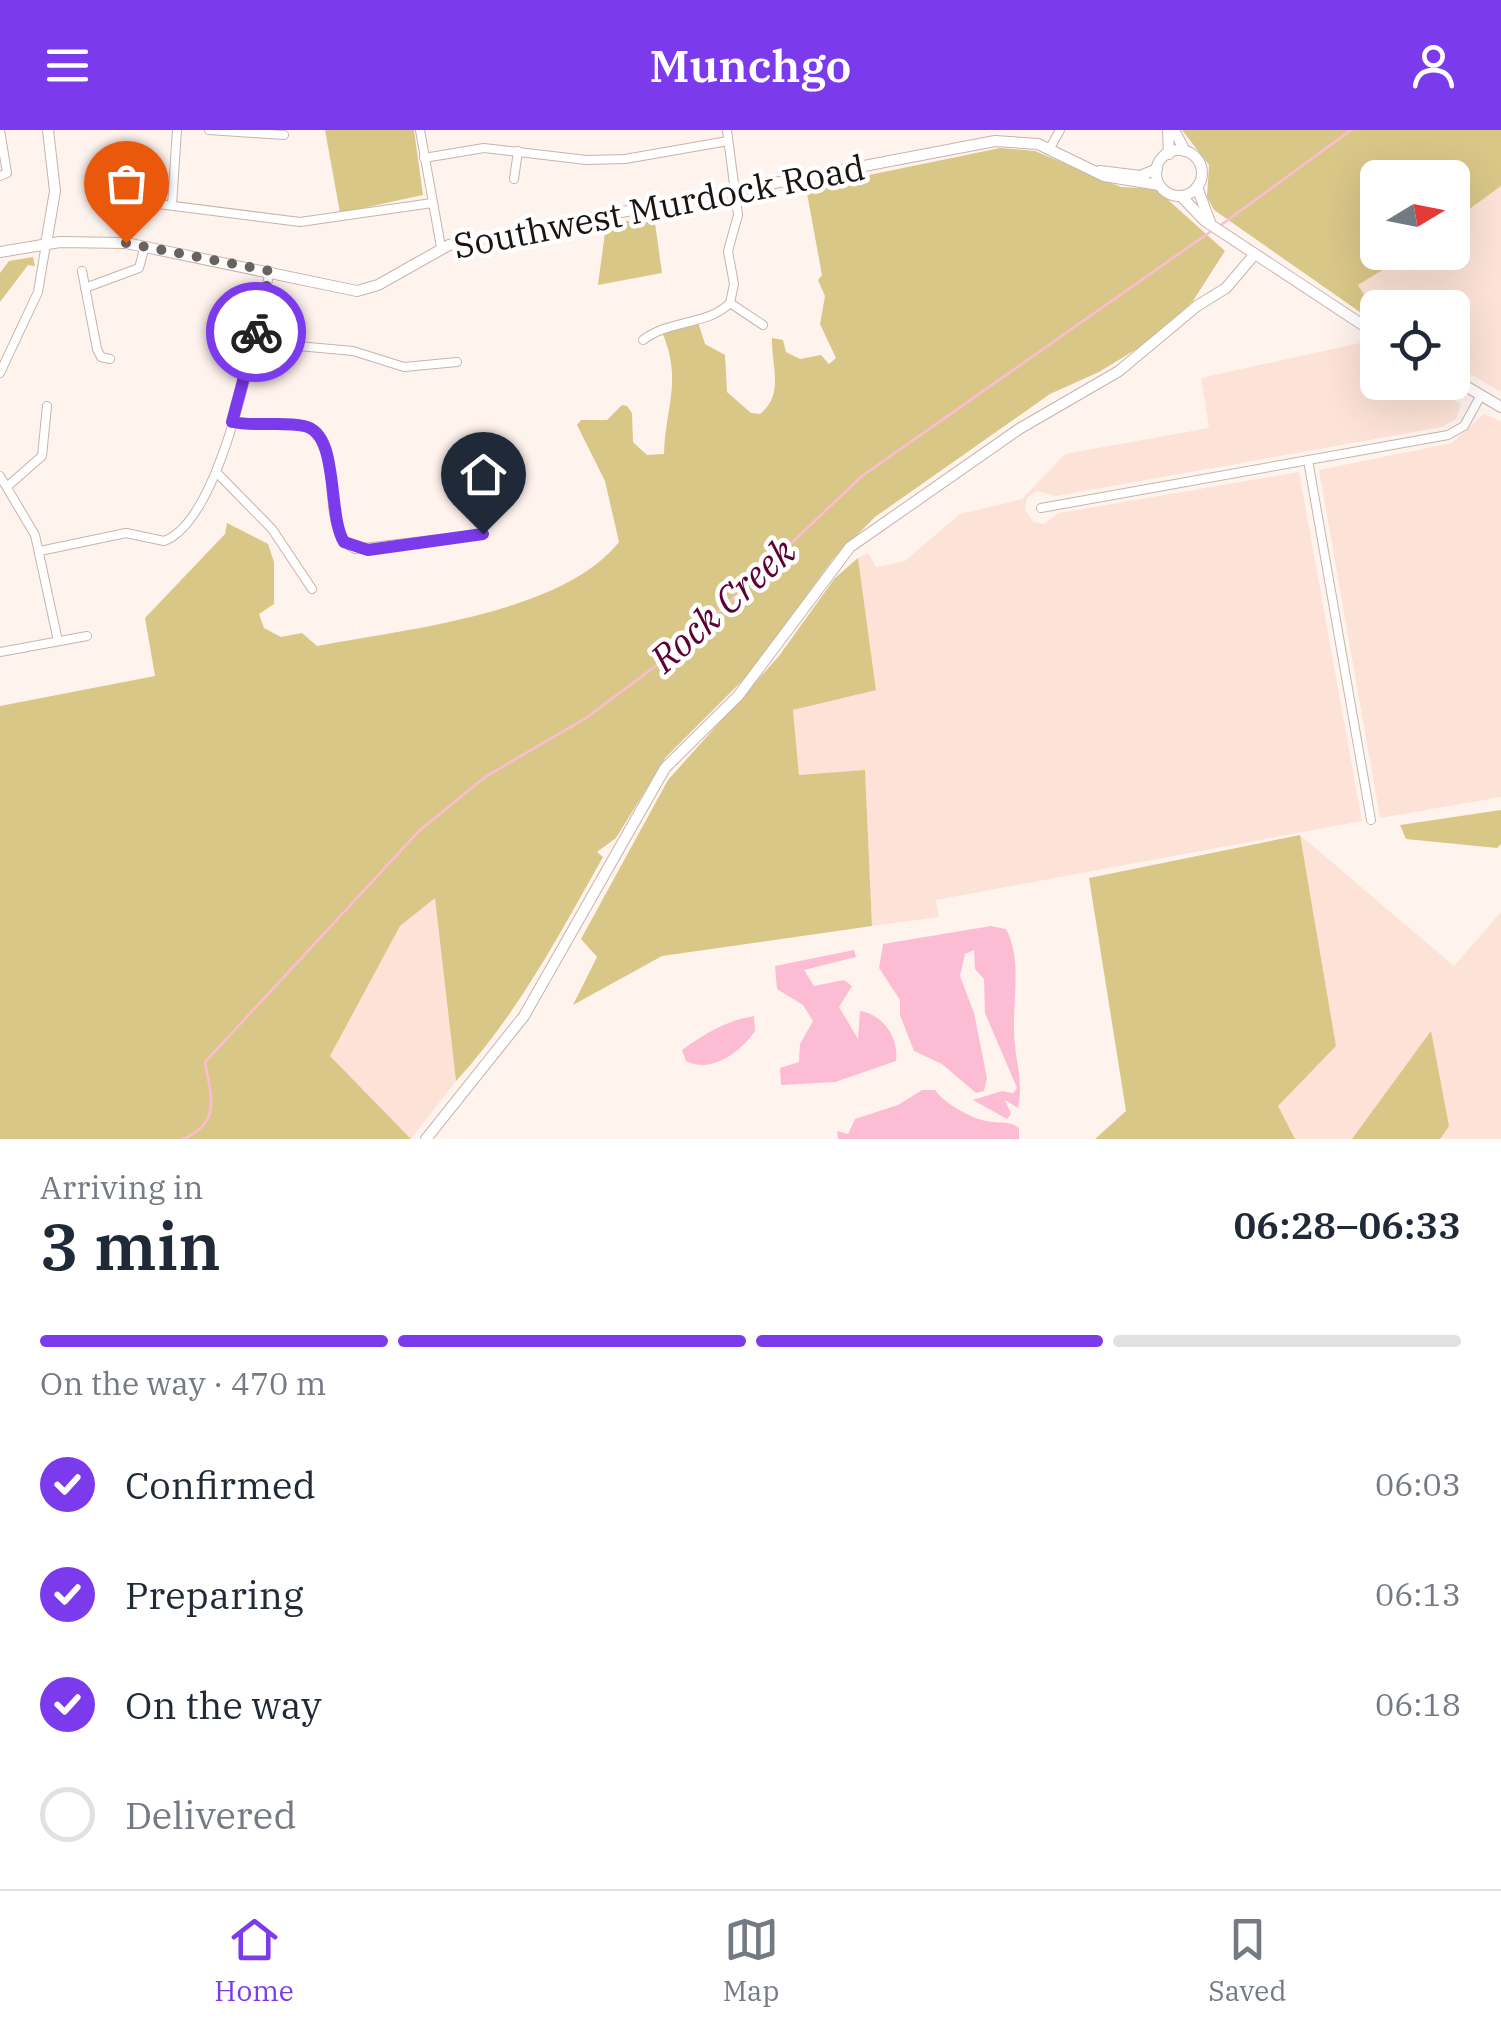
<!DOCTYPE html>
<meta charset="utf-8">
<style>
body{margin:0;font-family:"IBM Plex Serif",serif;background:#f2f2f3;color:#1f2937;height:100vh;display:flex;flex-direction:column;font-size:38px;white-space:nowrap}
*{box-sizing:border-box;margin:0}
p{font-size:32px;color:#747a83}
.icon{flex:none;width:55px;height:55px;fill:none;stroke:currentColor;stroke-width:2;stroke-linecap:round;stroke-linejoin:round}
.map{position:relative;height:1009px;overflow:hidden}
.details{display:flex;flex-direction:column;background:#fff;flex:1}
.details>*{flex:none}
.needle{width:65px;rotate:80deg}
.controls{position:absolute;left:1360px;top:30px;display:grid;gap:20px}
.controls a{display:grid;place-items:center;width:110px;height:110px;border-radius:15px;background:#fff;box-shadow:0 10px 40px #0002;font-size:50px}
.pin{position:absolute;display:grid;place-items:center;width:85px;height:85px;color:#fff;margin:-102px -42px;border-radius:50% 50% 50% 0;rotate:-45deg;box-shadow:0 0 10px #0007}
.pin .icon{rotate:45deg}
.courier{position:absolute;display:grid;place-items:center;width:100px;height:100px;margin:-50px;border:8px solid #7c3aed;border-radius:50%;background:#fff;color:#222;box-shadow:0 2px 12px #0007}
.headline em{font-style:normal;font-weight:600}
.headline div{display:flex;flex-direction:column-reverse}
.headline{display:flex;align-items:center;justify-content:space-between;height:170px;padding:0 40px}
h1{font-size:65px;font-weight:600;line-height:75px}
.bar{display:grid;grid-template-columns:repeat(4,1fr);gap:15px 10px;align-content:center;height:120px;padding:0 40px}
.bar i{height:12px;border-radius:8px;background:#e0e1e3}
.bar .current{background:#7c3aed}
.bar p{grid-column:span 4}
ol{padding:0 40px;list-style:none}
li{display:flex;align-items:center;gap:30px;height:110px}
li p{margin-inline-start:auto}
li .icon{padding:10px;border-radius:50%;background:#7c3aed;color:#fff;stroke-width:4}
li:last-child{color:#747a83}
li i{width:55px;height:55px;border:5px solid #e0e1e3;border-radius:50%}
header{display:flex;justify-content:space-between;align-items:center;height:130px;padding:0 40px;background:#7c3aed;color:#fff;font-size:45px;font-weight:600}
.menu{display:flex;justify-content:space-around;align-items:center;height:140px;border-top:2px solid #e0e1e3;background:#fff;font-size:28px;color:#747a83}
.menu a{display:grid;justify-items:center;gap:5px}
.menu .current{color:#7c3aed}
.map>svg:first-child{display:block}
.built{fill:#fde3d7}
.green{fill:#d9c788}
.water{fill:#fcbdd4}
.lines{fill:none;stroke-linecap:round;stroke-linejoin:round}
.stream{stroke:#fcbdd4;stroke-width:2.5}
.minor-casing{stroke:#c6b4ad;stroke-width:10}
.major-casing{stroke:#c6b4ad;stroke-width:12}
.minor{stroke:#fff;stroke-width:8}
.major{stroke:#fff;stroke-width:10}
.done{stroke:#6a625e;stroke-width:10;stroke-dasharray:0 18}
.route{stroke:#7c3aed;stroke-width:12}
.labels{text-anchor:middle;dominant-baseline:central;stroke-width:9;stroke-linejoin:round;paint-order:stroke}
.street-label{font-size:35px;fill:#1a1411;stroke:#fff}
.water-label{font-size:38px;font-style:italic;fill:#5d0133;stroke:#fff}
</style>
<header><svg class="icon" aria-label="menu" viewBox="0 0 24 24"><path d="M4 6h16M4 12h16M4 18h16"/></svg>Munchgo<svg class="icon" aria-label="person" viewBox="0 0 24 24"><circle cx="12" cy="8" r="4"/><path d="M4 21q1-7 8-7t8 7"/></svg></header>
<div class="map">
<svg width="1501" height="1009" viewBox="0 0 1501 1009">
<rect width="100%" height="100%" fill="#fff3ee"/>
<g class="built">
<path d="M1501,56V262L1453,234L1452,178H1378L1377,184L1358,155L1410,123L1452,122L1453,91Z"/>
<path d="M1360,213L1377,224L1378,252L1425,253L1461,274L1456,289L1442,297L1056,366L1037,361L1027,368L1025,380L1034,392L1044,394L1059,383L1299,342L1362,691L936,770L939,787L872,796L865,641L799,645L793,580L876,559L858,428L868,423L876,437L905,431L960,384L1022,369L1065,324L1209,298L1201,248Z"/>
<path d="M1484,284L1501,291V667L1380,688L1319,340L1452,313Z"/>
<path d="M1300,705L1454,836L1501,782V1009H1295L1277,976L1336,916Z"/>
<path d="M435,767L456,951L411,1009L329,926L400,795Z"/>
</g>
<g class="green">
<path d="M325,0H414L423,65L340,83Z"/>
<path d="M1182,0H1501V56L1453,91L1452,48H1378V122L1410,123L1358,155L1377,184V194L1214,80L1207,67L1209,35Z"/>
<path d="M1000,18L1035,21L1121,57L1156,59L1225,121L1193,171L1148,212L1099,242L1050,264L875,387L833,429L747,546L666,627L616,708L597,722L603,727C559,805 517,885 456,951L435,768L400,796L330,926L411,1009H0V576L155,546L145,488L225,404L227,393L268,414L274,432V474L259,484L264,498L281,507L302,503L317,516C405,499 562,484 619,412L605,351L577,295L581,290H607L622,275L627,276L632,283L633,312L647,325L664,324C665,278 683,250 662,202L698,192L705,214L725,225L727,262L751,283L760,284C785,264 771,235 772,208L783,210L786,222L800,229L821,225L829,234L836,228L820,194L825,166L818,150L822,145L806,58Z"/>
<path d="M654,86L662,143L598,155L606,95Z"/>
<path d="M33,127L35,136L28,135L0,172V143L9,131Z"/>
<path d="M858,428L876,560L793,580L799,645L865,640L872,796L662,826L573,875L597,827L581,809L668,650L779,526L835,448Z"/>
<path d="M1501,680V714L1497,718L1406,709L1400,695Z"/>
<path d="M1300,705L1336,916L1278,976L1295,1009H1095L1126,981L1089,748Z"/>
<path d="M1431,901L1449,996L1440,1009H1352Z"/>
</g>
<g class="water">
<path d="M991,796L1006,799C1022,829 1013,867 1014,900C1014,928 1024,949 1018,978L1005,970L1011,984L1007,989L973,970L1002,961L1013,963L1017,958L985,883L984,849L975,839L974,820L965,824L960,846L974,883L987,948L984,961L976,963L942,934L914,921L900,885V870L879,838L883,814Z"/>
<path d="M854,820L856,827L804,840L814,856L844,850L852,856L839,877L858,909L860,881C884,885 899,908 896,931L835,952L781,955L780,938L799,932L800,914L813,891L803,875L777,859L775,836Z"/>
<path d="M754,886L755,901C740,923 710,944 686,931L682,920C706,903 725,891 754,886Z"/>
<path d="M922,960H935C944,973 970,988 986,991C999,994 1009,990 1019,998V1009H838L837,1001L848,1004L855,989L898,975Z"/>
</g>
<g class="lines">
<g class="stream">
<path d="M1221,95L1351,0"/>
<path d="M183,1009C222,992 211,967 205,932L419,701L485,647L586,588L685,514L862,346L1210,102"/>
</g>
<defs>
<g id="minor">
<path d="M209,0L284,5"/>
<path d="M420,0L441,117"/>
<path d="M1050,18L1060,0"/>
<path d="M424,28L484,18L586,30L625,29L728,11"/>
<path d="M0,46L7,43L0,0"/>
<path d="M514,49L518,21"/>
<path d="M111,68L300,92L432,73"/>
<path d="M172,75L177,0"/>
<path d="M82,141L97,219L101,227L110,229"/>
<path d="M85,158L139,138L145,116"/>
<path d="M730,173L763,195"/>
<path d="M643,210C670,189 707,196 730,173L734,154L728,121L738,85L727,0"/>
<path d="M253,212L353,221L404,237L457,232"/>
<path d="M0,243L38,162L46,114"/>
<path d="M232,292C254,296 294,290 311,298C347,316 315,399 355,419L483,404"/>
<path d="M1308,330L1371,690"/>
<path d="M217,343L272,399L312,459"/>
<path d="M0,346L35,405L58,511"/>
<path d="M9,355L42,326L47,276"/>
<path d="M1041,378L1448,305L1464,296L1481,265"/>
<path d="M40,421L126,403L164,411C223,390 256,200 270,141"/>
<path d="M0,522L87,506"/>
</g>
<g id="major">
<path d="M1168,0L1169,24"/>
<path d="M1174,0L1185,21"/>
<circle cx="1179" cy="43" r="23"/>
<path d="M1100,41L1140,46L1157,39"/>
<path d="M1197,57L1210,92"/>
<path d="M1181,66L1205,91L1378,205"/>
<path d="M46,114L55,61L48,0"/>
<path d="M0,122L60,112L126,113L357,161L378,155L449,115L995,11L1038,14L1104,46L1159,55"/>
<path d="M1452,248L1501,277"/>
<path d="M426,1009L524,886L665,638L738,566L850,417L1019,299L1119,241L1197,176L1226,158L1254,125"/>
</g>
</defs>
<use href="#minor" class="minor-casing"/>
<use href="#major" class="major-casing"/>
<use href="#minor" class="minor"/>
<use href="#major" class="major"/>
</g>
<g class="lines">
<path class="done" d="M126,113L270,141L256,202"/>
<path class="route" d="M256,202L232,292C256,297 281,291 304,296C340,303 327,385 344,412L368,420L483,404"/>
</g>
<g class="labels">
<g class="street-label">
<text transform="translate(659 76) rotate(-11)">Southwest Murdock Road</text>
</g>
<g class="water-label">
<text transform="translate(722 474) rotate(-42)">Rock Creek</text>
</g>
</g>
</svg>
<div class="controls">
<a><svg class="needle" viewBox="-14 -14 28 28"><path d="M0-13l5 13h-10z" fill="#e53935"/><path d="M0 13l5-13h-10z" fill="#747a83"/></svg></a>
<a><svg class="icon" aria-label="locate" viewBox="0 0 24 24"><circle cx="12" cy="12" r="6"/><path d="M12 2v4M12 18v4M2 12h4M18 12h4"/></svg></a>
</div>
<div class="pin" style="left:126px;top:113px;background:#ea580c"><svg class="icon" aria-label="bag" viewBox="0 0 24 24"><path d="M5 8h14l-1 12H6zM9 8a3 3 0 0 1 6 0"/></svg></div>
<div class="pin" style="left:483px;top:404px;background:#1f2937"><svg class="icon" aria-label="home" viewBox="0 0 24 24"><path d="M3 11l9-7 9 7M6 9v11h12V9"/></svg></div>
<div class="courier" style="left:256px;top:202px"><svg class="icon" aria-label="bike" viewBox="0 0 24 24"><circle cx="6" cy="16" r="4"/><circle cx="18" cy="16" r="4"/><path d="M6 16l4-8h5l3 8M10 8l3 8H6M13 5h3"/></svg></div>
</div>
<section class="details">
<div class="headline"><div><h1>3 min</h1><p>Arriving in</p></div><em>06:28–06:33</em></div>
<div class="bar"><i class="current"></i><i class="current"></i><i class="current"></i><i></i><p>On the way · 470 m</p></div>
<ol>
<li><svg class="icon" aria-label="check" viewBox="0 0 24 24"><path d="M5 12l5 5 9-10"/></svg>Confirmed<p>06:03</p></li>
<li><svg class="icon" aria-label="check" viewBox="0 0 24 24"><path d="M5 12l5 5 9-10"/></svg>Preparing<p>06:13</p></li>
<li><svg class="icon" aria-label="check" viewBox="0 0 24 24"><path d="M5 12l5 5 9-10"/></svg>On the way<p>06:18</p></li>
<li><i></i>Delivered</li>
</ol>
</section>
<nav class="menu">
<a class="current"><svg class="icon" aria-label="home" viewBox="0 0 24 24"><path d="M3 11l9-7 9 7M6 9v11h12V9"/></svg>Home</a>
<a><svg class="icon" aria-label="map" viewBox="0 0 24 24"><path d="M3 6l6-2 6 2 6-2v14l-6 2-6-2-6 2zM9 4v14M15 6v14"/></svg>Map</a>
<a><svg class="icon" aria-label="saved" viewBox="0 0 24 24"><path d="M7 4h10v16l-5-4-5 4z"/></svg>Saved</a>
</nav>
